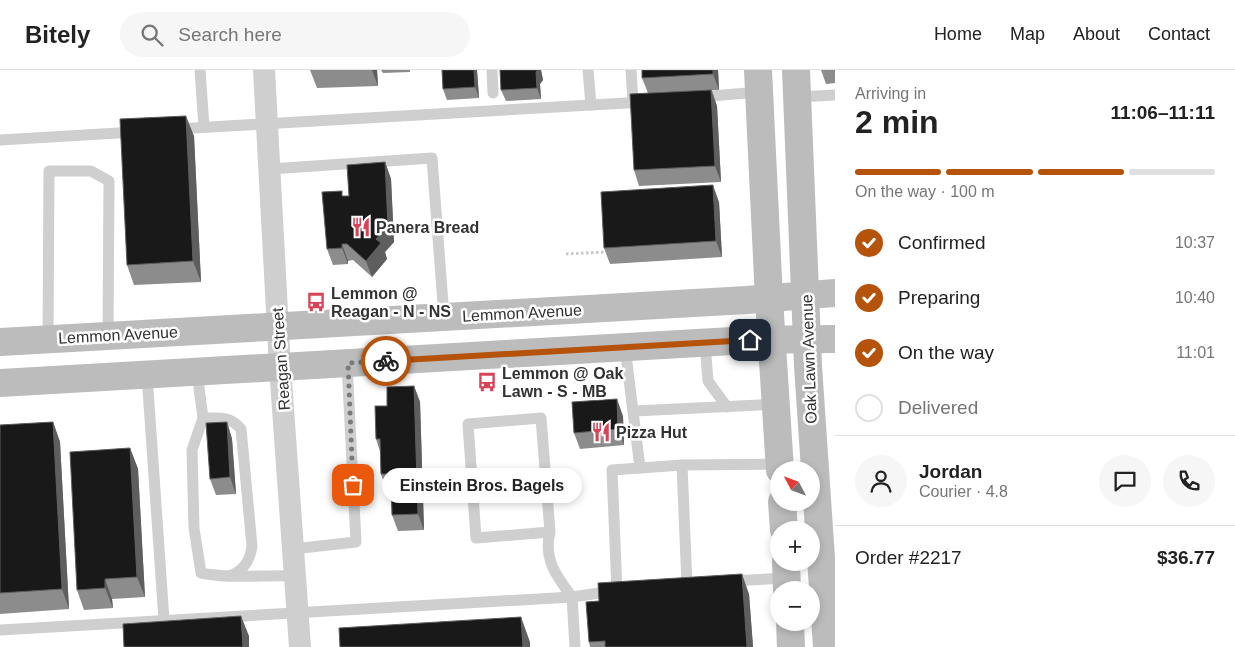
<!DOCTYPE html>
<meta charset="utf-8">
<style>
body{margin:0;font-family:Helvetica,sans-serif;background:#f6f6f6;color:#222;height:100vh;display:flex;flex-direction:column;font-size:19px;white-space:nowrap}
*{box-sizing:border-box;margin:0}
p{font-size:16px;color:#767676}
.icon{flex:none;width:28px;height:28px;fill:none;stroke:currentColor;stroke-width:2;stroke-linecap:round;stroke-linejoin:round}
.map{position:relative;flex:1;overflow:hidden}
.details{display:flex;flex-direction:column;background:#fff;width:400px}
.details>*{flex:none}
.needle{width:32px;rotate:311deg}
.tools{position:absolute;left:770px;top:391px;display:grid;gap:10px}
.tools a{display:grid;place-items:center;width:50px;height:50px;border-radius:50%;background:#fff;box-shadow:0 2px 8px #0003;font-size:25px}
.pin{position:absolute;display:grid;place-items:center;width:42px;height:42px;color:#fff;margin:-21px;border-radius:10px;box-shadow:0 2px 8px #0006}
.courier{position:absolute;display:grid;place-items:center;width:50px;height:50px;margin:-25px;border:4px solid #b45309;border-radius:50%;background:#fff;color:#222;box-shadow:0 1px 6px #0007}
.bubble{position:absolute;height:35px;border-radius:18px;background:#fff;box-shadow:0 2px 8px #0003;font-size:16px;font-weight:700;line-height:35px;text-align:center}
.headline em{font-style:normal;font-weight:700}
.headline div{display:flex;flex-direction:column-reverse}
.headline{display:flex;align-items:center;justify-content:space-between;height:85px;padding:0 20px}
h1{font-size:32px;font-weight:700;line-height:38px}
.bar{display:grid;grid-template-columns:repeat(4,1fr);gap:8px 5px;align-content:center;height:60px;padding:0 20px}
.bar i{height:6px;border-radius:4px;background:#e0e0e0}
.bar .selected{background:#b45309}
.bar p{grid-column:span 4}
.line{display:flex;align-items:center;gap:12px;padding:0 20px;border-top:1px solid #e0e0e0}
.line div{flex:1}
.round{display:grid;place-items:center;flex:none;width:52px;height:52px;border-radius:26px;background:#f6f6f6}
ol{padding:0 20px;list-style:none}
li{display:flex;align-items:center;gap:15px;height:55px}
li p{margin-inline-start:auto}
li .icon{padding:5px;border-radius:50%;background:#b45309;color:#fff;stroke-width:4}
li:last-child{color:#767676}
li i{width:28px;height:28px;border:2px solid #e0e0e0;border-radius:50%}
header{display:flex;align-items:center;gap:30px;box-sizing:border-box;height:70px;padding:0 25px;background:#fff;border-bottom:1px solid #e0e0e0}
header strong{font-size:24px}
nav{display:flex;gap:28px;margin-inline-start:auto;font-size:18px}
.search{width:350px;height:45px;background:#f6f6f6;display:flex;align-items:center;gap:12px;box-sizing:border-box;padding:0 18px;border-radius:28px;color:#767676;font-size:19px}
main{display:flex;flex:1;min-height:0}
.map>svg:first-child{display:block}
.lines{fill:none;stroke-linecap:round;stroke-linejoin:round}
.path{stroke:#c9c9c9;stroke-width:3;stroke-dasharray:2.5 2.5;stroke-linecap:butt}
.lane{stroke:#cfcfcf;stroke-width:11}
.street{stroke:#cfcfcf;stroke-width:22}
.secondary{stroke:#bcbcbc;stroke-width:28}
.wall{fill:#8c8c8c}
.shaded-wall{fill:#5e5e5e}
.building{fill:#191919;stroke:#5e5e5e}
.done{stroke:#7a7a7a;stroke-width:5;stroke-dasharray:0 9}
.route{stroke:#b45309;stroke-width:6}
.labels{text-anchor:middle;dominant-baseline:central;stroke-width:5;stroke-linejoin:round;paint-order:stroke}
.poi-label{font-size:16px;font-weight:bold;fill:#323232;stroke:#fff;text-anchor:start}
.street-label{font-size:16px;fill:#323232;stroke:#fff}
</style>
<header>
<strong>Bitely</strong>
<div class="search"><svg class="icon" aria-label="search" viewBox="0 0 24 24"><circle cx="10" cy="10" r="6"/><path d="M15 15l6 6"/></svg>Search here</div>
<nav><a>Home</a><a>Map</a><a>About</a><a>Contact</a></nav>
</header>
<main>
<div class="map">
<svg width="835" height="577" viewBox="0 0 835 577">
<rect width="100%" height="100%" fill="#fff"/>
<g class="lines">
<path class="path" d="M566,184L605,182"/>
<g class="lane">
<path d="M200,0L204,57"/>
<path d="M492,0L493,23"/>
<path d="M588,0L591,35L644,32"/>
<path d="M631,0L633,33"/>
<path d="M699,27L759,22"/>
<path d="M798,27L835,25"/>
<path d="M176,59L591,35"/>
<path d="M0,70L135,62"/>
<path d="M270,99L432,88L444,247"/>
<path d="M48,269L49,101H91L109,111L108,266"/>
<path d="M705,273L708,311L727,337"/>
<path d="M625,277L640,398L682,395L780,394"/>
<path d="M197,302L203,348L192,380L194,458L201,503C232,509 263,505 295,506"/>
<path d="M147,305L164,550"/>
<path d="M634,341L777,334"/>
<path d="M203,348C220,348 230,346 241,359L252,476C250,491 244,501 229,506"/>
<path d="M682,395L687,515"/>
<path d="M550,462L476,468L468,354L541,348L550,462C543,489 557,507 572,527"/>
<path d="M293,479L356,472L347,293"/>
<path d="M731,511L787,508"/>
<path d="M617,521L612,400L640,398"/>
<path d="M0,560L572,527"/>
<path d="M575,577L572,527L613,521"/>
</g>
<path class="street" d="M264,0L280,297L300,577"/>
<g class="secondary">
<path d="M758,0L769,229L780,400"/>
<path d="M796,0L808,296L827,577"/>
<path d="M0,272L747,230L835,223"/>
<path d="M0,313L750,270L835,269"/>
<path d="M782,432L784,460"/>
<path d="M786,492L787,520"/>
<path d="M790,552L791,577"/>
</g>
</g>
<g class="wall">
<path d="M310,0H377L378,16L317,18Z"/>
<path d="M381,0H410V2L383,3Z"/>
<path d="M442,0H477L479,28L447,30L443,19Z"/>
<path d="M500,0H541L543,10L540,14L541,29L506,31L501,20Z"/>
<path d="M718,0L719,20H712L717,36L721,112L639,116L634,100L648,23L642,8Z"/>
<path d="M821,0H835V13L826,14Z"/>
<path d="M194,66L201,212L134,215L127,195Z"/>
<path d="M385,92L391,109L394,172L385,182L387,189L372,207L353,190L348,191V194L333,195L327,179L343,126H349Z"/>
<path d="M719,132L722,187L610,194L604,178Z"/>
<path d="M414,316L420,332L424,460L398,461L392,445L391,421H387L381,404L380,381L376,369L387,336Z"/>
<path d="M623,346L624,375L580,379L574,363Z"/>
<path d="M53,352L60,372L69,539L0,544V355Z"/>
<path d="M227,352L232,369L236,424L216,425L210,409Z"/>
<path d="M130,378L138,399L145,527L112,529L113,538L84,540L77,520Z"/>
<path d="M749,524L753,577H590L589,572Z"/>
</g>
<g class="shaded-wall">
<path d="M372,0H377L378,16Z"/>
<path d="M474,0H477L479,28L475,17Z"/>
<path d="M538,0H541L543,10L540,14L541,29L537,18L536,2Z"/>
<path d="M713,0H718L719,20L713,4Z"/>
<path d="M711,20L717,36L721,112L715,96Z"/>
<path d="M186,46L194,66L201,212L193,191Z"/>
<path d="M385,92L391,109L394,172L385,182L387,189L372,207L366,191Z"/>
<path d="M713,115L719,132L722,187L716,171Z"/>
<path d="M342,174L348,191V194L342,178Z"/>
<path d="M414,316L420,332L424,460L418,444Z"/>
<path d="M617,329L623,346L624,375L618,359Z"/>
<path d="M53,352L60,372L69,539L62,519Z"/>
<path d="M227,352L232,369L236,424L230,407Z"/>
<path d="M130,378L138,399L145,527L137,507Z"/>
<path d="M742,504L749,524L753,577H747Z"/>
<path d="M105,509L112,529L113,538L105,518Z"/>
<path d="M241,546L249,566V577H243Z"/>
<path d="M521,547L530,572V577H523Z"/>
</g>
<g class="building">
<path d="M442,0H474L475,17L443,19Z"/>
<path d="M500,0H538L536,2L537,18L501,20Z"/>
<path d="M642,0H713V4L642,8Z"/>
<path d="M711,20L715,96L634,100L630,24Z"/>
<path d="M186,46L193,191L127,195L120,49Z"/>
<path d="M385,92L388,156L376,169L381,173L366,191L347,174H342V178L327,179L322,122L342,121V126H349L347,95Z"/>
<path d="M713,115L716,171L604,178L601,122Z"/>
<path d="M414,316L418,444L392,445L391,404H381L380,369H376L375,336H387V317Z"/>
<path d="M617,329L618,359L574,363L572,332Z"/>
<path d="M53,352L62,519L0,523V355Z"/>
<path d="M227,352L230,407L210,409L206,353Z"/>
<path d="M130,378L137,507L105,509V518L77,520L70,382Z"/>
<path d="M742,504L747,577H605V571L589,572L586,532L599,531L598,513Z"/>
<path d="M241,546L243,577H124L123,554Z"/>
<path d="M521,547L523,577H340L339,558Z"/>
</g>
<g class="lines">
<path class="done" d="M353,415L348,293L386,291"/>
<path class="route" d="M386,291L750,270"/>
</g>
<defs>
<symbol id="restaurant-bare" viewBox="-9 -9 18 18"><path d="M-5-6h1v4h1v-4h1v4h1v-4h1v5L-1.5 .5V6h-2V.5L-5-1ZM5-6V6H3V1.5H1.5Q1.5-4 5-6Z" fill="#d84457" stroke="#fff" stroke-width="2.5" paint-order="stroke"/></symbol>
<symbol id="bus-bare" viewBox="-9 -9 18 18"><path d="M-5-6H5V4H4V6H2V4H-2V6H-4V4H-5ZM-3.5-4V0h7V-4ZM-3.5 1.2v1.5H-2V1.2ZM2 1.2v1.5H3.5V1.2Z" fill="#d84457" stroke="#fff" stroke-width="2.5" paint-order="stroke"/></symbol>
</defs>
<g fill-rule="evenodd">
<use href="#restaurant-bare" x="347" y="143" width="28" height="28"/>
<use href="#bus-bare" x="302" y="218" width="28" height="28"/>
<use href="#bus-bare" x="473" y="298" width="28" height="28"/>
<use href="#restaurant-bare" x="587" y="348" width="28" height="28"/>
</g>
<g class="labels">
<g class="poi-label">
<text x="376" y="157">Panera Bread</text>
<text x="331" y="223">Lemmon @<tspan x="331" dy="18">Reagan - N - NS</tspan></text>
<text x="502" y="303">Lemmon @ Oak<tspan x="502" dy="18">Lawn - S - MB</tspan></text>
<text x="616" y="362">Pizza Hut</text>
</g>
<g class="street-label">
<text transform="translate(522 243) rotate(-3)">Lemmon Avenue</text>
<text transform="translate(118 265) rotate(-3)">Lemmon Avenue</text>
<text transform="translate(281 289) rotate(-94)">Reagan Street</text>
<text transform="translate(809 289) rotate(-92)">Oak Lawn Avenue</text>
</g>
</g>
</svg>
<div class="tools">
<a><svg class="needle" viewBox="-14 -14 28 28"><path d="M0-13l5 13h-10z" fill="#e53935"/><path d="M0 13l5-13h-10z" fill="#767676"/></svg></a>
<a>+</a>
<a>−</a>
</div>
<div class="pin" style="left:353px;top:415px;background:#ea580c"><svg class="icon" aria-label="bag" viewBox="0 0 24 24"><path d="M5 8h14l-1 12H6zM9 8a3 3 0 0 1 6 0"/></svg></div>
<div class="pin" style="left:750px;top:270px;background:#1f2937"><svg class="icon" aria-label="home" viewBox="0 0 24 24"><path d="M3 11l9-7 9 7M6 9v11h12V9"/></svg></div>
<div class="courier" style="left:386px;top:291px"><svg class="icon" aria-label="bike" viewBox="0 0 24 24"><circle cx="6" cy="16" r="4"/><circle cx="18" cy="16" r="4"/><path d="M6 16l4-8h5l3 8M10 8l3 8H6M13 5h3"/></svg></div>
<div class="bubble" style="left:382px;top:398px;width:200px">Einstein Bros. Bagels</div>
</div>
<section class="details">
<div class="headline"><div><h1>2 min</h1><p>Arriving in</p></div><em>11:06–11:11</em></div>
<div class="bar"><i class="selected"></i><i class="selected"></i><i class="selected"></i><i></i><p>On the way · 100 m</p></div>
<ol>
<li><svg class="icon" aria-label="check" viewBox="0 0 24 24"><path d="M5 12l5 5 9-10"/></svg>Confirmed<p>10:37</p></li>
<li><svg class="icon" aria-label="check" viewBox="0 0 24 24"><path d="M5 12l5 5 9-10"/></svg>Preparing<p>10:40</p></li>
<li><svg class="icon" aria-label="check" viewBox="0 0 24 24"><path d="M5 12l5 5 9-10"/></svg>On the way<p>11:01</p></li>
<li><i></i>Delivered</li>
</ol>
<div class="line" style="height:90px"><a class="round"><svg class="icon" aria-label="person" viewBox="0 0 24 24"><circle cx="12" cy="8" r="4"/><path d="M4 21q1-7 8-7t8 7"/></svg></a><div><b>Jordan</b><p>Courier · 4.8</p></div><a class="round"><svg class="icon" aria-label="chat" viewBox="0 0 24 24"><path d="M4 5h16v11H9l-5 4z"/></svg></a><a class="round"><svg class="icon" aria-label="phone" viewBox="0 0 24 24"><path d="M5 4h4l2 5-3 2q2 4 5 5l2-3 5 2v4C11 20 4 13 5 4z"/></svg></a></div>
<div class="line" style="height:65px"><div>Order #2217</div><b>$36.77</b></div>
</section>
</main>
